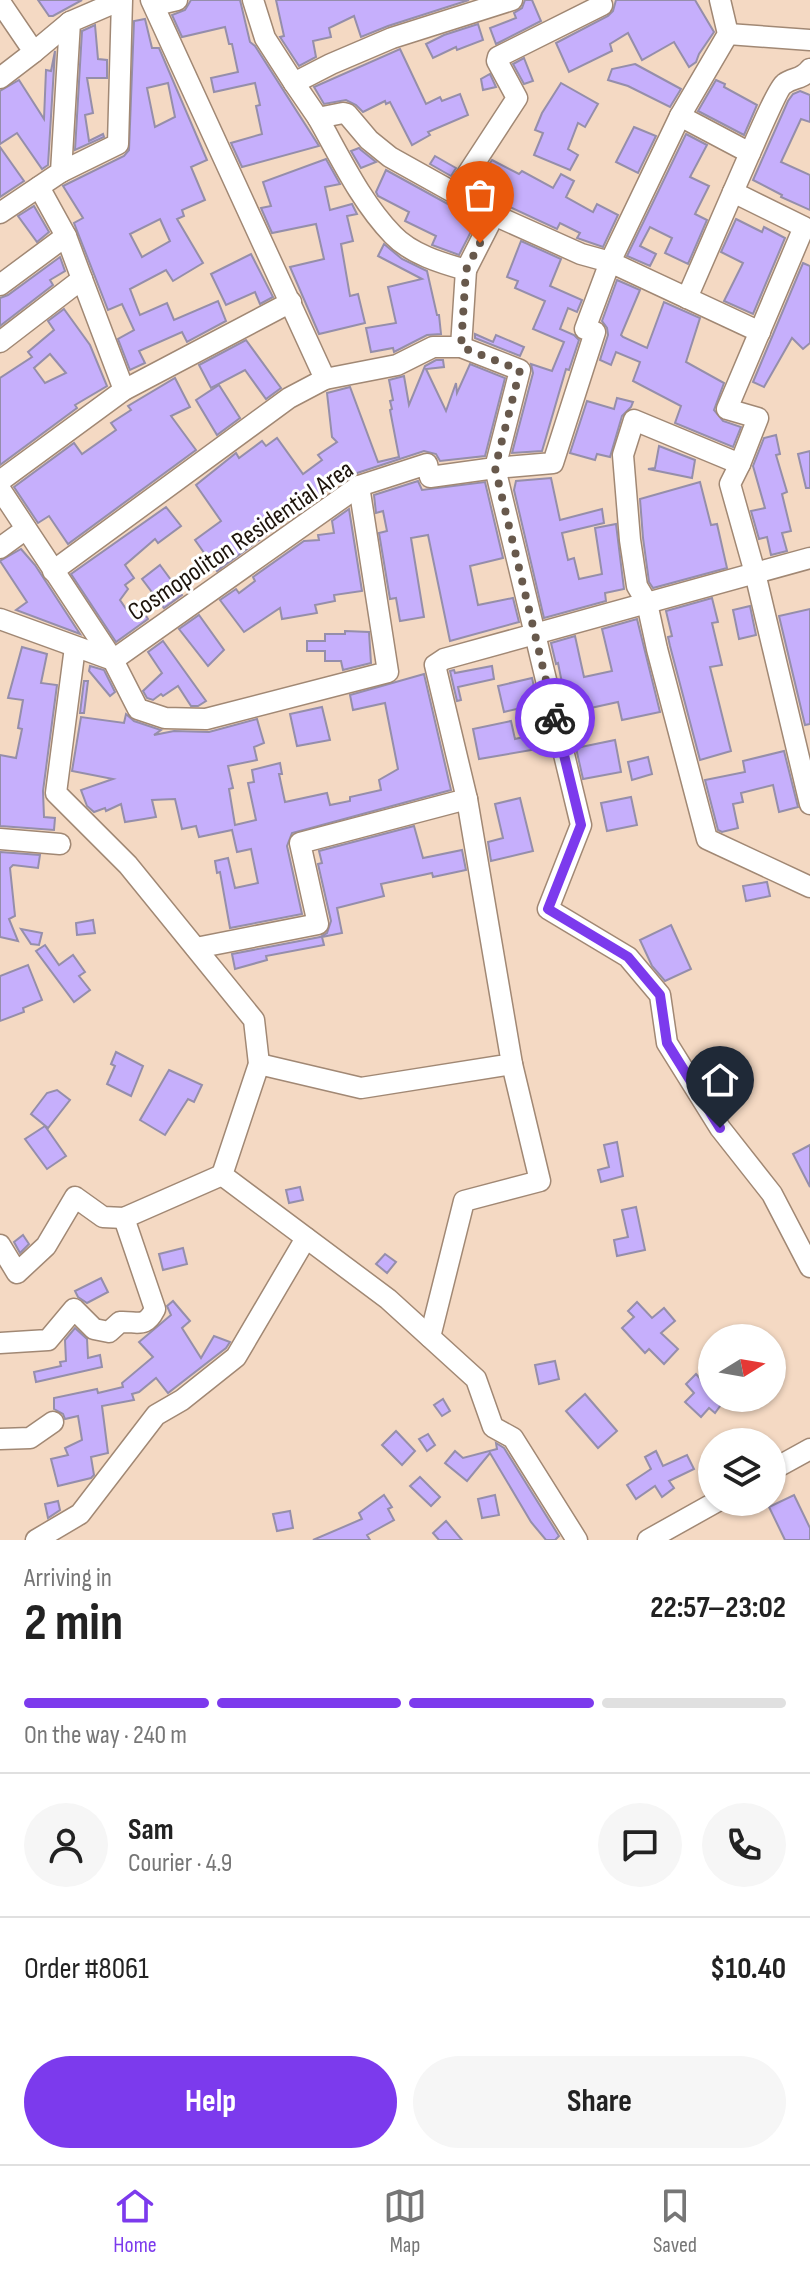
<!DOCTYPE html>
<meta charset="utf-8">
<style>
body{margin:0;font-family:"Sofia Sans Condensed",sans-serif;background:#f6f6f6;color:#222;height:100vh;display:flex;flex-direction:column;font-size:30px;white-space:nowrap}
*{box-sizing:border-box;margin:0}
p{font-size:26px;color:#767676}
.icon{flex:none;width:44px;height:44px;fill:none;stroke:currentColor;stroke-width:2;stroke-linecap:round;stroke-linejoin:round}
.map{position:relative;height:1540px;overflow:hidden}
.panel{display:flex;flex-direction:column;background:#fff;flex:1}
.panel>*{flex:none}
.needle{width:52px;rotate:79deg}
.controls{position:absolute;left:698px;top:1324px;display:grid;gap:16px}
.controls a{display:grid;place-items:center;width:88px;height:88px;border-radius:50%;background:#fff;box-shadow:0 2px 6px #0004;font-size:40px}
.pin{position:absolute;display:grid;place-items:center;width:68px;height:68px;color:#fff;margin:-82px -34px;border-radius:50% 50% 50% 0;rotate:-45deg;box-shadow:0 0 8px #0007}
.pin .icon{rotate:45deg}
.courier{position:absolute;display:grid;place-items:center;width:80px;height:80px;margin:-40px;border:6px solid #7c3aed;border-radius:50%;background:#fff;color:#222;box-shadow:0 2px 10px #0007}
.head em{font-style:normal;font-weight:700}
.head div{display:flex;flex-direction:column-reverse}
.head{display:flex;align-items:center;justify-content:space-between;height:136px;padding:0 24px}
h1{font-size:52px;font-weight:700;line-height:60px}
.bar{display:grid;grid-template-columns:repeat(4,1fr);gap:12px 8px;align-content:center;height:96px;padding:0 24px}
.bar i{height:10px;border-radius:6px;background:#e0e0e0}
.bar .current{background:#7c3aed}
.bar p{grid-column:span 4}
.line{display:flex;align-items:center;gap:20px;padding:0 24px;border-top:2px solid #e0e0e0}
.line div{flex:1}
.round{display:grid;place-items:center;flex:none;width:84px;height:84px;border-radius:42px;background:#f6f6f6}
.button{display:flex;gap:16px;margin-top:auto;padding:16px 24px}
.button a{flex:1;height:92px;border-radius:48px;background:#7c3aed;color:#fff;font-size:32px;font-weight:700;line-height:92px;text-align:center}
.button a+a{background:#f6f6f6;color:#222}
.menu{display:flex;justify-content:space-around;align-items:center;height:112px;border-top:2px solid #e0e0e0;background:#fff;font-size:22px;color:#767676}
.menu a{display:grid;justify-items:center;gap:4px}
.menu .current{color:#7c3aed}
.map>svg:first-child{display:block}
.building{fill:#c6affc;stroke:#958eaa;stroke-width:2;fill-rule:evenodd}
.lines{fill:none;stroke-linecap:round;stroke-linejoin:round}
.minor-casing{stroke:#a18874;stroke-width:23}
.minor{stroke:#fff;stroke-width:20}
.done{stroke:#68594c;stroke-width:8;stroke-dasharray:0 14.4}
.route{stroke:#7c3aed;stroke-width:10}
.labels{text-anchor:middle;dominant-baseline:central;stroke-width:6;stroke-linejoin:round;paint-order:stroke}
.street-label{font-size:26px;fill:#1d140c;stroke:#fff}
</style>
<div class="map">
<svg width="810" height="1540" viewBox="0 0 810 1540">
<rect width="100%" height="100%" fill="#f4d9c3"/>
<g class="building">
<path d="M38,0H82L53,16H49Z"/>
<path d="M191,0H240L250,42L255,46L319,146L242,167L231,143L262,134L256,106L260,105L255,83L214,92L211,78L238,72L232,44H229L225,27L182,37L172,15L185,10Z"/>
<path d="M276,0H469L388,26L361,37L354,16L329,28L331,37L313,41L316,57L299,66L280,37L284,36Z"/>
<path d="M525,0H532L541,21L496,44L490,28L516,18L514,13L522,8Z"/>
<path d="M616,0H695L714,32L699,54L696,62L689,67L674,42L642,60L628,33L610,44L612,51L569,72L556,43L608,16L613,11Z"/>
<path d="M145,19L152,48H159L207,160L191,167L205,200L182,210L184,216L177,219L203,263L173,281L166,270L130,289L140,315L167,303L174,320L218,301L226,321L187,342L182,332L139,351L145,363L130,370L118,339L134,330L122,304L108,310L74,223L83,218L63,186L124,156L129,150L134,21ZM168,83L175,117L155,127L147,88ZM160,219L170,241L142,257L130,234Z"/>
<path d="M478,24L483,40L457,50L456,47L433,58L426,44L444,35Z"/>
<path d="M95,25L98,59L107,60V78H87L93,113L85,115L89,141L103,134L104,137L75,150L82,31Z"/>
<path d="M400,49L426,104L440,97L442,101L460,94L468,115L428,132L430,135L412,145L390,102L386,104L385,101L363,112L356,105L346,100L324,104L314,87Z"/>
<path d="M55,51L48,165L42,169L17,133L0,144V91L19,80L44,119L46,70L51,71Z"/>
<path d="M524,58L533,81L524,84L513,64Z"/>
<path d="M635,64L681,89L670,107L628,86L608,80L612,69Z"/>
<path d="M490,74L496,87L483,90L481,79Z"/>
<path d="M716,80L725,84L724,87L757,105L744,135L698,111Z"/>
<path d="M561,83L598,104L585,127L578,123L568,149L578,155L570,170L534,155L543,133L535,130L542,113Z"/>
<path d="M800,91L810,95V122L801,119L781,162L810,175V210L781,197L782,195L753,180L788,101L793,94Z"/>
<path d="M634,127L656,136L638,173L616,162Z"/>
<path d="M686,134L707,145L690,177L709,186L695,214L707,220L688,264L665,253L672,238L650,227L640,246L656,254L650,266L627,256Z"/>
<path d="M0,147L24,181L0,197Z"/>
<path d="M359,148L361,150L376,162L361,168L351,151Z"/>
<path d="M435,156L456,168L451,176L430,164Z"/>
<path d="M326,159L340,184L325,187L330,210L352,204L357,214L347,216L353,241L341,244L350,296L358,294L365,323L319,334L290,267L324,259L316,224L272,233L261,208L271,206L263,182Z"/>
<path d="M492,160L519,174L522,171L553,188L561,174L574,181L566,197L593,212L597,204L618,215L603,247L577,238L580,233L560,223L557,229L486,196L490,190L477,182Z"/>
<path d="M386,170L477,220L459,255L432,245L436,236L405,221L409,212L378,196L376,192Z"/>
<path d="M34,206L49,232L37,242L18,216Z"/>
<path d="M736,219L762,232L764,227L785,238L753,314L724,301L743,263L721,252Z"/>
<path d="M521,241L561,259L550,286L582,300L577,312L568,308L560,329L574,335L579,340L569,370L566,369L542,451L512,453L533,373L531,364L552,371L564,342L533,329L545,301L515,288L518,281L507,277Z"/>
<path d="M384,244L402,259L427,271L437,315H439L441,334L427,335L394,352L393,348L371,352L366,328L396,323L388,287L422,279L378,256Z"/>
<path d="M251,254L273,297L260,304L255,292L226,305L211,274Z"/>
<path d="M60,257L65,271L50,280L53,285L0,326V298L8,295Z"/>
<path d="M803,263L810,266V343L803,349L792,338L764,387L753,382Z"/>
<path d="M617,280L640,290L621,335L623,337L647,348L664,302L700,318L686,362L724,383L714,410L723,421L741,427L733,447L675,423L681,406L633,381L640,362L616,352L611,365L600,360L608,335L607,328L602,321Z"/>
<path d="M64,309L90,345L107,386L75,405L77,408L0,465V378L32,357L28,352L54,330L48,321ZM50,354L66,373L45,383L34,368Z"/>
<path d="M475,334L493,342L496,335L524,347L520,356L475,338Z"/>
<path d="M246,340L281,388L266,399L245,370L211,388L199,365Z"/>
<path d="M436,360H443L444,367L426,369L446,411L456,383L457,393L470,364L505,378L485,456L440,461L436,454L424,451L354,474L352,472L217,571L195,540L221,521L196,485L236,453L239,458L262,441L266,446L277,438L303,474L322,460L318,455L337,442L332,437L327,393L350,387L378,462L399,457L390,410L392,409L390,401L393,400L389,380L404,376L409,405L425,366Z"/>
<path d="M175,378L190,407L171,416L196,450L68,544L49,516L38,523L14,487L74,443L82,454L116,430L111,423L131,410L128,406Z"/>
<path d="M219,385L240,418L217,435L196,400Z"/>
<path d="M617,398L633,402L631,407L622,416L610,457L597,454L595,460L570,453L587,401L614,409Z"/>
<path d="M776,435L780,454L776,455L787,492L782,494L791,531L782,533L787,551L771,555L767,537L759,539L751,511L765,508L753,466L764,438Z"/>
<path d="M659,446L695,460L692,478L648,469L655,468Z"/>
<path d="M810,451V488H806L798,454Z"/>
<path d="M551,478L560,520L602,509L604,523L562,533L568,560L574,558L579,579L602,574L595,528L616,524L624,589L605,593L606,601L544,618L514,490L516,481Z"/>
<path d="M418,481L422,490L485,482L503,558L470,566L478,605L513,598L519,622L450,641L428,535L411,538L424,617L400,621L396,598L390,599L379,533L387,531L383,511L376,513L374,495Z"/>
<path d="M700,482L711,525L717,524L727,568L653,588L649,582L643,538L640,499Z"/>
<path d="M166,507L181,526L158,543L155,539L125,565L134,578L125,585L128,589L120,600L133,619L143,611L148,619L116,642L71,574Z"/>
<path d="M349,509L362,591L334,595L335,601L315,605L317,613L282,619L280,608L244,632L220,600L236,589L239,593L255,581L253,577L304,541L319,540L318,535L334,533L332,521Z"/>
<path d="M21,549L35,565L80,634L16,610L27,602L0,561Z"/>
<path d="M160,565L182,595L164,608L142,579Z"/>
<path d="M712,598L718,622L712,623L722,665L710,667L731,751L700,760L670,646L668,637L672,636L666,611Z"/>
<path d="M750,606L756,635L739,639L733,610Z"/>
<path d="M810,609V724L805,725L779,616Z"/>
<path d="M199,615L224,650L208,666L179,629Z"/>
<path d="M637,619L660,712L622,720L618,702L568,713L558,663L556,664L551,643L575,636L584,677L612,671L602,629Z"/>
<path d="M345,631L369,632L371,663L343,670L341,661H325V651H307V641H325V634H345Z"/>
<path d="M163,641L206,701L198,706H191L178,686L163,696L161,694L153,700L147,698L143,691L162,673L148,652Z"/>
<path d="M22,647L47,654L41,683L57,685L43,791L44,817L55,818L54,830L0,826V755L16,758L22,729L18,728L23,700L8,698Z"/>
<path d="M90,666L104,670L115,692L110,696L89,671Z"/>
<path d="M492,666L494,679L458,687L461,700L457,701L450,671L454,670L455,673Z"/>
<path d="M424,674L451,790L292,833L287,846L302,914L230,928L220,872L217,873L215,861L228,858L235,888L258,883L251,849L237,852L232,830L199,837L196,826L182,829L175,799L152,800L156,817L144,819L125,822L121,804L106,811L105,808L94,812L87,806L81,790L113,779L72,771L81,717L124,723L126,714L134,721L161,730L154,735L174,731L209,732L257,719L264,743L254,747L257,760L228,766L233,788L229,789L235,825L256,820L248,783L254,782L252,770L280,763L282,774H279L285,802L327,793L330,805L350,801V797L381,790L379,780L398,769L385,703L353,710L350,695Z"/>
<path d="M532,678L538,704L504,712L498,686Z"/>
<path d="M84,681H88L84,713H80Z"/>
<path d="M322,707L330,740L297,746L290,714Z"/>
<path d="M511,721L515,739L545,732L549,747L479,759L473,729Z"/>
<path d="M615,740L621,772L583,779L576,748Z"/>
<path d="M784,751L798,807L779,812L773,785L741,793L743,802L733,804L738,828L722,832L718,830L705,780L745,772L743,761Z"/>
<path d="M648,757L652,774L632,780L628,762Z"/>
<path d="M631,797L637,825L607,831L601,803Z"/>
<path d="M520,798L533,851L491,861L488,842L503,838L495,804Z"/>
<path d="M414,826L423,858L462,850L466,870L433,877L432,873L381,884L384,896L337,908L342,933L322,937L324,945L266,956L267,960L235,969L232,954L320,937L327,933L331,921L318,864L322,863L319,851Z"/>
<path d="M0,852L40,855L38,868L13,865L10,868L15,916L9,919L18,941L0,937Z"/>
<path d="M767,882L770,896L746,901L743,886Z"/>
<path d="M93,920L95,933L77,935L76,923Z"/>
<path d="M671,925L691,969L665,981L652,966L640,940Z"/>
<path d="M21,929L42,933L39,945L31,944Z"/>
<path d="M45,945L59,965L73,955L85,972L79,976L90,990L74,1002L36,951Z"/>
<path d="M28,965L42,1000L23,1008L24,1012L0,1021V976Z"/>
<path d="M116,1052L143,1066L131,1096L107,1084L115,1066L111,1064Z"/>
<path d="M169,1070L202,1085L194,1102L188,1099L165,1135L140,1120Z"/>
<path d="M57,1090L70,1100L48,1128L31,1114L47,1093Z"/>
<path d="M45,1126L66,1156L47,1169L25,1139Z"/>
<path d="M617,1142L623,1176L601,1182L598,1170L609,1167L604,1145Z"/>
<path d="M810,1145V1187L793,1154Z"/>
<path d="M300,1187L303,1200L289,1203L286,1190Z"/>
<path d="M636,1207L645,1250L617,1256L614,1240L628,1237L622,1210Z"/>
<path d="M23,1235L29,1244L20,1253L14,1242Z"/>
<path d="M183,1248L187,1264L163,1270L159,1254Z"/>
<path d="M385,1254L396,1262L387,1273L376,1264Z"/>
<path d="M101,1278L108,1292L87,1303L78,1297L75,1291Z"/>
<path d="M173,1301L190,1321L182,1328L201,1358L214,1336L230,1342L226,1348L168,1393L156,1378L139,1392L132,1394L134,1400L102,1406L108,1453L91,1457L94,1475L91,1478L58,1486L51,1459L68,1455L65,1448L82,1440L78,1416L65,1419L63,1414L54,1409V1398L97,1389L98,1393L123,1387L122,1383L153,1357L139,1342L171,1315L167,1306Z"/>
<path d="M637,1302L652,1318L664,1308L675,1321L661,1333L678,1349L664,1364L649,1349L645,1353L622,1328L634,1317L628,1311Z"/>
<path d="M75,1328L87,1339L88,1358L100,1355L102,1367L36,1382L34,1372L61,1366L60,1362L66,1361L65,1340Z"/>
<path d="M555,1361L559,1379L539,1384L535,1365Z"/>
<path d="M696,1374L712,1392V1398H718L723,1402L715,1413L709,1408L701,1417L685,1402L694,1393L686,1384Z"/>
<path d="M585,1394L617,1431L598,1448L566,1411Z"/>
<path d="M443,1399L450,1411L442,1416L434,1405Z"/>
<path d="M396,1431L415,1451L402,1465L382,1445Z"/>
<path d="M428,1434L435,1445L427,1451L419,1439Z"/>
<path d="M496,1443L504,1448L559,1536L555,1540H546L531,1522L490,1453L467,1481L445,1463L455,1451L463,1458L497,1449Z"/>
<path d="M656,1451L663,1466L687,1455L694,1469L669,1481L674,1488L662,1497L655,1486L636,1499L627,1485L651,1469L645,1457Z"/>
<path d="M420,1477L440,1497L431,1506L410,1486Z"/>
<path d="M384,1495L392,1507L388,1509L394,1520L367,1535L370,1540H313L362,1519L359,1513Z"/>
<path d="M495,1495L499,1515L482,1518L478,1499Z"/>
<path d="M794,1495L810,1528V1540H785L769,1507Z"/>
<path d="M58,1501L60,1510L48,1518L45,1504Z"/>
<path d="M290,1511L293,1528L277,1531L273,1514Z"/>
<path d="M446,1521L462,1540H439L433,1533Z"/>
</g>
<g class="lines">
<defs>
<g id="minor">
<path d="M151,0L325,379"/>
<path d="M152,0L160,4L177,0"/>
<path d="M253,0L265,38L294,83L331,64L392,38L512,0"/>
<path d="M0,2L34,52L0,78"/>
<path d="M728,34L810,40"/>
<path d="M34,52L70,22"/>
<path d="M294,83L318,118L343,113L347,114L369,140L390,157L494,215L581,254L610,262L680,116L728,34L720,0"/>
<path d="M680,116L750,153C755,142 778,88 784,84C793,77 802,80 810,69"/>
<path d="M318,118C340,157 361,202 393,235C411,254 441,263 466,270L461,347"/>
<path d="M750,153L733,192L804,227L727,409L758,418L740,464L634,420L623,455L630,540L637,586L647,603L657,649L707,839L810,887"/>
<path d="M61,172L118,144L122,0"/>
<path d="M455,193L517,98L497,61L498,57L602,5"/>
<path d="M0,213L61,172L70,22L121,0"/>
<path d="M66,236L82,279"/>
<path d="M466,270L494,215"/>
<path d="M0,285L66,236L39,187"/>
<path d="M687,298L733,192"/>
<path d="M0,342L82,279L124,390"/>
<path d="M740,464L730,484L755,573L810,804"/>
<path d="M0,481L124,390L291,302"/>
<path d="M0,489L113,660L359,486L427,464L430,477L495,468L581,825L548,909L628,957L660,995L667,1043L720,1128L772,1194L810,1267"/>
<path d="M0,548L26,529"/>
<path d="M53,571L289,398L325,379L397,365L433,347H461L520,370L495,468L553,463L595,332L585,329L610,262L760,332"/>
<path d="M0,619L113,660L138,709L165,718L206,719L388,672L359,486"/>
<path d="M75,647L56,793L128,865L254,1020L259,1064L222,1175L388,1299L476,1379L493,1427L513,1438L577,1540"/>
<path d="M0,839L60,844"/>
<path d="M196,948L318,924L300,843L467,799"/>
<path d="M259,1064L361,1088L512,1064L467,799L435,665L444,659L810,558"/>
<path d="M0,1245L17,1273L46,1246L75,1197L103,1217L124,1218L222,1175"/>
<path d="M430,1337L464,1201L540,1181L512,1064"/>
<path d="M0,1343L48,1340L74,1309L94,1329L109,1332L120,1322C138,1321 145,1329 155,1309L124,1218"/>
<path d="M0,1439L30,1438L53,1422"/>
<path d="M772,1470L810,1449"/>
<path d="M36,1540L80,1514L156,1415L182,1400L236,1357L306,1238"/>
<path d="M648,1540L716,1502"/>
</g>
</defs>
<use href="#minor" class="minor-casing"/>
<use href="#minor" class="minor"/>
</g>
<g class="lines">
<path class="done" d="M480,243L466,270L461,347L520,370L495,468L555,718"/>
<path class="route" d="M555,718L581,825L548,909L628,957L660,995L667,1043L720,1128"/>
</g>
<g class="labels">
<g class="street-label">
<text transform="translate(241 541) rotate(-34)">Cosmopoliton Residential Area</text>
</g>
</g>
</svg>
<div class="controls">
<a><svg class="needle" viewBox="-14 -14 28 28"><path d="M0-13l5 13h-10z" fill="#e53935"/><path d="M0 13l5-13h-10z" fill="#767676"/></svg></a>
<a><svg class="icon" aria-label="layers" viewBox="0 0 24 24"><path d="M12 4l9 5-9 5-9-5zM3 14l9 5 9-5"/></svg></a>
</div>
<div class="pin" style="left:480px;top:243px;background:#ea580c"><svg class="icon" aria-label="bag" viewBox="0 0 24 24"><path d="M5 8h14l-1 12H6zM9 8a3 3 0 0 1 6 0"/></svg></div>
<div class="pin" style="left:720px;top:1128px;background:#1f2937"><svg class="icon" aria-label="home" viewBox="0 0 24 24"><path d="M3 11l9-7 9 7M6 9v11h12V9"/></svg></div>
<div class="courier" style="left:555px;top:718px"><svg class="icon" aria-label="bike" viewBox="0 0 24 24"><circle cx="6" cy="16" r="4"/><circle cx="18" cy="16" r="4"/><path d="M6 16l4-8h5l3 8M10 8l3 8H6M13 5h3"/></svg></div>
</div>
<section class="panel">
<div class="head"><div><h1>2 min</h1><p>Arriving in</p></div><em>22:57–23:02</em></div>
<div class="bar"><i class="current"></i><i class="current"></i><i class="current"></i><i></i><p>On the way · 240 m</p></div>
<div class="line" style="height:144px"><a class="round"><svg class="icon" aria-label="person" viewBox="0 0 24 24"><circle cx="12" cy="8" r="4"/><path d="M4 21q1-7 8-7t8 7"/></svg></a><div><b>Sam</b><p>Courier · 4.9</p></div><a class="round"><svg class="icon" aria-label="chat" viewBox="0 0 24 24"><path d="M4 5h16v11H9l-5 4z"/></svg></a><a class="round"><svg class="icon" aria-label="phone" viewBox="0 0 24 24"><path d="M5 4h4l2 5-3 2q2 4 5 5l2-3 5 2v4C11 20 4 13 5 4z"/></svg></a></div>
<div class="line" style="height:104px"><div>Order #8061</div><b>$10.40</b></div>
<div class="button"><a>Help</a><a>Share</a></div>
</section>
<nav class="menu">
<a class="current"><svg class="icon" aria-label="home" viewBox="0 0 24 24"><path d="M3 11l9-7 9 7M6 9v11h12V9"/></svg>Home</a>
<a><svg class="icon" aria-label="map" viewBox="0 0 24 24"><path d="M3 6l6-2 6 2 6-2v14l-6 2-6-2-6 2zM9 4v14M15 6v14"/></svg>Map</a>
<a><svg class="icon" aria-label="saved" viewBox="0 0 24 24"><path d="M7 4h10v16l-5-4-5 4z"/></svg>Saved</a>
</nav>
